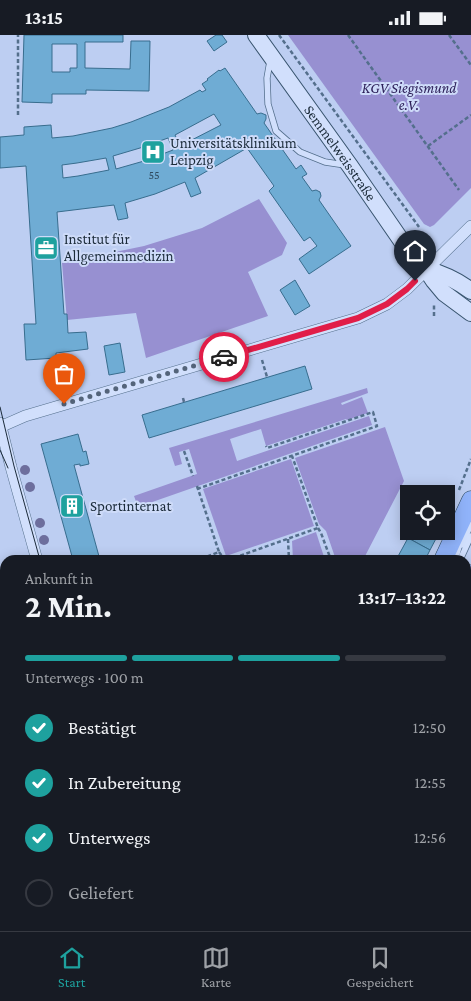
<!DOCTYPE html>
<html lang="de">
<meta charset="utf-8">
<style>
body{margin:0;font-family:"Crimson Pro",serif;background:#20242c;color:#f1f3f6;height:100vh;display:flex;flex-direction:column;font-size:19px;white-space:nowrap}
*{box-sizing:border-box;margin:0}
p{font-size:16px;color:#9ea1a6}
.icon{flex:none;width:28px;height:28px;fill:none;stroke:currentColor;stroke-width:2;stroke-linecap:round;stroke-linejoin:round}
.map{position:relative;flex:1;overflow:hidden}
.drawer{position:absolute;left:0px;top:520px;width:471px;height:376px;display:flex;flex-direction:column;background:#171b24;border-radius:15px 15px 0 0;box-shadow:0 2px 12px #0003}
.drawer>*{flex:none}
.tools{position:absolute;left:400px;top:450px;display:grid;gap:10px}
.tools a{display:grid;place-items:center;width:55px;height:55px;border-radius:0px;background:#171b24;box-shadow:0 2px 12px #0003;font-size:25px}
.pin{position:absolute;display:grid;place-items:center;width:42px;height:42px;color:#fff;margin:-51px -21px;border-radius:50% 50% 50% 0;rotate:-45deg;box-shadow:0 0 5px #0007}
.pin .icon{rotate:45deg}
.courier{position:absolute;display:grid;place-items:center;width:50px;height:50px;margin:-25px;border:4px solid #e11d48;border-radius:50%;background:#fff;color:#222;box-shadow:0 1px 6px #0007}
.headline em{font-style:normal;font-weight:700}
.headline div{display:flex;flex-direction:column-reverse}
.headline{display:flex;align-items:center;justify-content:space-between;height:85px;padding:0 25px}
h1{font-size:32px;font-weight:700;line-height:38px}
.bar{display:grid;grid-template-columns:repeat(4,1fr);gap:8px 5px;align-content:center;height:60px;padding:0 25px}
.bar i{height:6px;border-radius:4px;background:#363941}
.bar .current{background:#1ea19e}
.bar p{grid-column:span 4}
ol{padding:0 25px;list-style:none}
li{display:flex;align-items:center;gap:15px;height:55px}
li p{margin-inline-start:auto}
li .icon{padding:5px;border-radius:50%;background:#1ea19e;color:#fff;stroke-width:4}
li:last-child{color:#9ea1a6}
li i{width:28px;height:28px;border:2px solid #363941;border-radius:50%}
.status{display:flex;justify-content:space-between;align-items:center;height:35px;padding:0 25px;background:#171b24;direction:ltr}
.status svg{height:14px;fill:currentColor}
.tabs{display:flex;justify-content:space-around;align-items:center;height:70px;border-top:1px solid #363941;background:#171b24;font-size:14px;color:#9ea1a6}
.tabs a{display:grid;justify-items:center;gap:2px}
.tabs .current{color:#1ea19e}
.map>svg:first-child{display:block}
.green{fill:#9790d1}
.building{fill:#6facd4;stroke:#386d8e;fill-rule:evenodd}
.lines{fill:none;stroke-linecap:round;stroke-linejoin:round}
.lane-casing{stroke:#546f8c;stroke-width:7}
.street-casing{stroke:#546f8c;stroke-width:12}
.secondary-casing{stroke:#38546e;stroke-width:18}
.primary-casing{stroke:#294459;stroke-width:19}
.path{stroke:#546f8c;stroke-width:2.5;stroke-dasharray:4 2.5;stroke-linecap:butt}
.lane{stroke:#d1dffc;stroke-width:5.5}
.street{stroke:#d1dffc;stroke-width:11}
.secondary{stroke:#d1dffc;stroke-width:16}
.primary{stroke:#90b3fa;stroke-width:18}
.tram{stroke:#1b2b3a;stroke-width:1}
.tree{fill:#6d6e9d}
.done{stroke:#54647a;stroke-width:5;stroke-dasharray:0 9}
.route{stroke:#e11d48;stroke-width:6}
.labels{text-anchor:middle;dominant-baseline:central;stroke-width:4;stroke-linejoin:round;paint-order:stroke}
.number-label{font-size:12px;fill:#304b60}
.park-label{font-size:15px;font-style:italic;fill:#2c1f58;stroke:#cedbf9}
.poi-label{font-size:15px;fill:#1b2b3a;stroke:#cedbf9;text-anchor:start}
.street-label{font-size:15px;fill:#1b2b3a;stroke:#cedbf9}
</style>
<div class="status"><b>13:15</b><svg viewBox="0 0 49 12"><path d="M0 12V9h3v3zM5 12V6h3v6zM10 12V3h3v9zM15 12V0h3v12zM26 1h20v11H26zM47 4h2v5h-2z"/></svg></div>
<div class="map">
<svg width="471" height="896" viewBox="0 0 471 896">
<rect width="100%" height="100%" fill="#bdcef2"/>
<g class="green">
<path d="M288,0H471V153L434,190L430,192L424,189Z"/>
<path d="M259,164L287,208L282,220L248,237L268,281L146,323L136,278L67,285L62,228L144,211L202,193Z"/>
<path d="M367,353L368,358L341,368L342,370L362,362L368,378L347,385L346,384L266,411L261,394L230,404L237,426L369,381L372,390L138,472L134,461L197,439L189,414L179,417L182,429L175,431L169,413Z"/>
<path d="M385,392L404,446L363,525H336L326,496L319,489L295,423Z"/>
<path d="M291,424L314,491L226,521L203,454Z"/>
<path d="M316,497L325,525H293L292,506Z"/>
<path d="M471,578V649H466V587Z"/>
<path d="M62,891H164L168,896H61Z"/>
</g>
<g class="building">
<path d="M24,0H123V7H85V33L130,34L131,6H150L149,56L86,55V59H52V68L22,67ZM52,9H77V33H70V37H52Z"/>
<path d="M216,0H222L227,7L214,16L207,6Z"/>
<path d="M225,33L257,79L261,78L266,80V84L264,88L296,134L301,130L307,139L302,142L312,156L316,155L320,157L321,161L319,165L351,211L309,239L299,224L317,211L310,202L304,206L269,156L274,151L247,113L195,143L201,158L191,162L185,147L155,159L125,168L128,183L118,185L114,170L57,177L64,279H67L68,298L86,297L88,314L56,318V323L26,325L24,289H36L26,131L0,133V102L24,100V92L51,90L52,103L73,101L112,93L131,87L169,72L200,55L202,57L206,55L202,49L208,45L207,44L219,35L220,36ZM214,79L221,90L180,111L175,100ZM168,103L173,115L144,126L116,134L113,121L140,113ZM106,123L109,135L78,141L63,143L62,130L77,128Z"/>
<path d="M295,245L310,271L295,280L280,255Z"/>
<path d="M120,308L125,337L109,340L104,311Z"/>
<path d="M305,331L312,354L149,403L142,380Z"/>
<path d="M78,399L83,417L86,416L89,429L80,431V429L74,430L100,525H73L41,409Z"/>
<path d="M411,496H440L430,515L408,503Z"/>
<path d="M408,503L430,515L425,525H396Z"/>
<path d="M0,636L5,637V658H0Z"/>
<path d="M466,710L471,713V758L466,755Z"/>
<path d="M0,778H5V891H43V896H0Z"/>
</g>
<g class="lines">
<defs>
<g id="lane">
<path d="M270,26L267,43L268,69L276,96L300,117L325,127L345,130"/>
<path d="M462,510L471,489"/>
<path d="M456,522L461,505"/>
<path d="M460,525L471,501"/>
<path d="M387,891L388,896"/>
<path d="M248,896L251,891"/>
<path d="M255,896L259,891"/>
</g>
<g id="street">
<path d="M0,388L11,432L37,525"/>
<path d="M0,392L25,381L358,283L387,269L407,254L471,191"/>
<path d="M0,707L5,708"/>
<path d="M196,891L203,896"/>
<path d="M56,896L57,891"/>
</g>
<g id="secondary">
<path id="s1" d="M256,0L350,131L403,208L426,234L434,246L444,258L471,278"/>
<path d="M426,234C443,239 457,245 471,256"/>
</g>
<g id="primary">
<path d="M443,525L471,465"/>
<path d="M466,546L471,539"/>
<path d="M226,896L229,891"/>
<path d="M276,896L279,891"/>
</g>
</defs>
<use href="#lane" class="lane-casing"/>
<use href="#street" class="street-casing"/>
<use href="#secondary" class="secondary-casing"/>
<use href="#primary" class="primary-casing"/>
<g class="path">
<path d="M279,0L419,192"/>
<path d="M348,0L459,155"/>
<path d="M449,0L471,30"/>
<path d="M18,80V0"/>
<path d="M428,111L471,80"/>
<path d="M434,281V268"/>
<path d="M262,325L267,342"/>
<path d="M183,363L184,367"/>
<path d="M184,416L193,441"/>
<path d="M197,451L219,517L198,525"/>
<path d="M197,454L377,391L373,377L267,413L266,411"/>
<path d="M459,455L471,424"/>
<path d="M318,493L321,498L331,525"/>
<path d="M288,504L289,525"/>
<path d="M219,517L225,525"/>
<path d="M228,525L318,493L292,421"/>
<path d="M277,525L289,521"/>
<path d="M466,580L471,571"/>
<path d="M171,891L174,896"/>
</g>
<use href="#lane" class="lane"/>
<use href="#street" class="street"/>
<use href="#secondary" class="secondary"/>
<use href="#primary" class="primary"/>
<g class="tram">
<path d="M0,372L14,431L40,525"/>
<path d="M0,415L8,433"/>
</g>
</g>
<g class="tree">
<circle cx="25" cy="435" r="5"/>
<circle cx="30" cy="452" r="5"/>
<circle cx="40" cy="488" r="5"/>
<circle cx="44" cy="505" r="5"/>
</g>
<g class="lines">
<path class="done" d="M64,369L224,322"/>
<path class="route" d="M224,322L358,283L387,269L407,254L415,246"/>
</g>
<defs>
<symbol id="hospital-square" viewBox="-11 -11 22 22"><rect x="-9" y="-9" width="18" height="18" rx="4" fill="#1ea19e" stroke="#cedbf9"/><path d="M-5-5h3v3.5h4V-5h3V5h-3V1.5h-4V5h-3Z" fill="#fff"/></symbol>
<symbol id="office-square" viewBox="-11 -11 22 22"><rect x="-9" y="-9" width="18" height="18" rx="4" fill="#1ea19e" stroke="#cedbf9"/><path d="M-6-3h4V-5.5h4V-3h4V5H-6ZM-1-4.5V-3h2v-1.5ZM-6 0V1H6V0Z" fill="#fff"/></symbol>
<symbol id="building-square" viewBox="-11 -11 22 22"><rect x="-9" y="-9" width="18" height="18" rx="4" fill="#1ea19e" stroke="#cedbf9"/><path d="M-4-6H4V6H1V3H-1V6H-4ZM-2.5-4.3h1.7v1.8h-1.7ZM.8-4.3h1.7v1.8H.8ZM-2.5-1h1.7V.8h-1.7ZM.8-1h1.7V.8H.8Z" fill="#fff"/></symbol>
</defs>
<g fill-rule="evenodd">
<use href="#hospital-square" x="139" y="103" width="28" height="28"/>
<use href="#office-square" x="32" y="199" width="28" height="28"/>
<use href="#building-square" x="58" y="457" width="28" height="28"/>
</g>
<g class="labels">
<g class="number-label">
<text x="154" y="140">55</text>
</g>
<g class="park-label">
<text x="409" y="53">KGV Siegismund<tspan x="409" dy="17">e.V.</tspan></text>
</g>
<g class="poi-label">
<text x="170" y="108">Universitätsklinikum<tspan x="170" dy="17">Leipzig</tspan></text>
<text x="64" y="204">Institut für<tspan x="64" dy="17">Allgemeinmedizin</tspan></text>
<text x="90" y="471">Sportinternat</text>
</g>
<g class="street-label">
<text stroke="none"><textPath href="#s1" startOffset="145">Semmelweisstraße</textPath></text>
</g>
</g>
</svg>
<div class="tools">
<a><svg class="icon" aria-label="locate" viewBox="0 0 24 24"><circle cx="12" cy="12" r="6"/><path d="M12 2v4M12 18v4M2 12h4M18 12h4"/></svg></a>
</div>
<div class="pin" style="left:64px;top:369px;background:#ea580c"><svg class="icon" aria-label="bag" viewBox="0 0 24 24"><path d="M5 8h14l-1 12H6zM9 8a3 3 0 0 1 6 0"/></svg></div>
<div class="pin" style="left:415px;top:246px;background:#1f2937"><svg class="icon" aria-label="home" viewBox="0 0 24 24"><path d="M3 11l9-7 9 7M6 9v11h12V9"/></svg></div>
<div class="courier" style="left:224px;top:322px"><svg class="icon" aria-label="car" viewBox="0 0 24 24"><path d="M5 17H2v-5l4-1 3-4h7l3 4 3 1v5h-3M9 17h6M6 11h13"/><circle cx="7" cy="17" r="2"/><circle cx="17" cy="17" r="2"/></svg></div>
<section class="drawer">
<div class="headline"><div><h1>2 Min.</h1><p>Ankunft in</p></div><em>13:17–13:22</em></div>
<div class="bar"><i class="current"></i><i class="current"></i><i class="current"></i><i></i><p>Unterwegs · 100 m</p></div>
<ol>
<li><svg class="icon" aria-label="check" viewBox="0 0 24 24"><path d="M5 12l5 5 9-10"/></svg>Bestätigt<p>12:50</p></li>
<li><svg class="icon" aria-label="check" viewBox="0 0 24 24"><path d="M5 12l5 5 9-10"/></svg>In Zubereitung<p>12:55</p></li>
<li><svg class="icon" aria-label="check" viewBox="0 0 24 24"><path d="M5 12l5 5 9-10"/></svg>Unterwegs<p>12:56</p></li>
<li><i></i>Geliefert</li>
</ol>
</section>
</div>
<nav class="tabs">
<a class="current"><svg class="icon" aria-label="home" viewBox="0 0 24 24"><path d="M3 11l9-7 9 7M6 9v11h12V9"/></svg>Start</a>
<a><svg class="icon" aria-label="map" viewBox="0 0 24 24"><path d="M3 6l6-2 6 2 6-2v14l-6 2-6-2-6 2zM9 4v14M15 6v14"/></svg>Karte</a>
<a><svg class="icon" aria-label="saved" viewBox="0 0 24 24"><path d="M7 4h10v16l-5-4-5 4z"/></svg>Gespeichert</a>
</nav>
